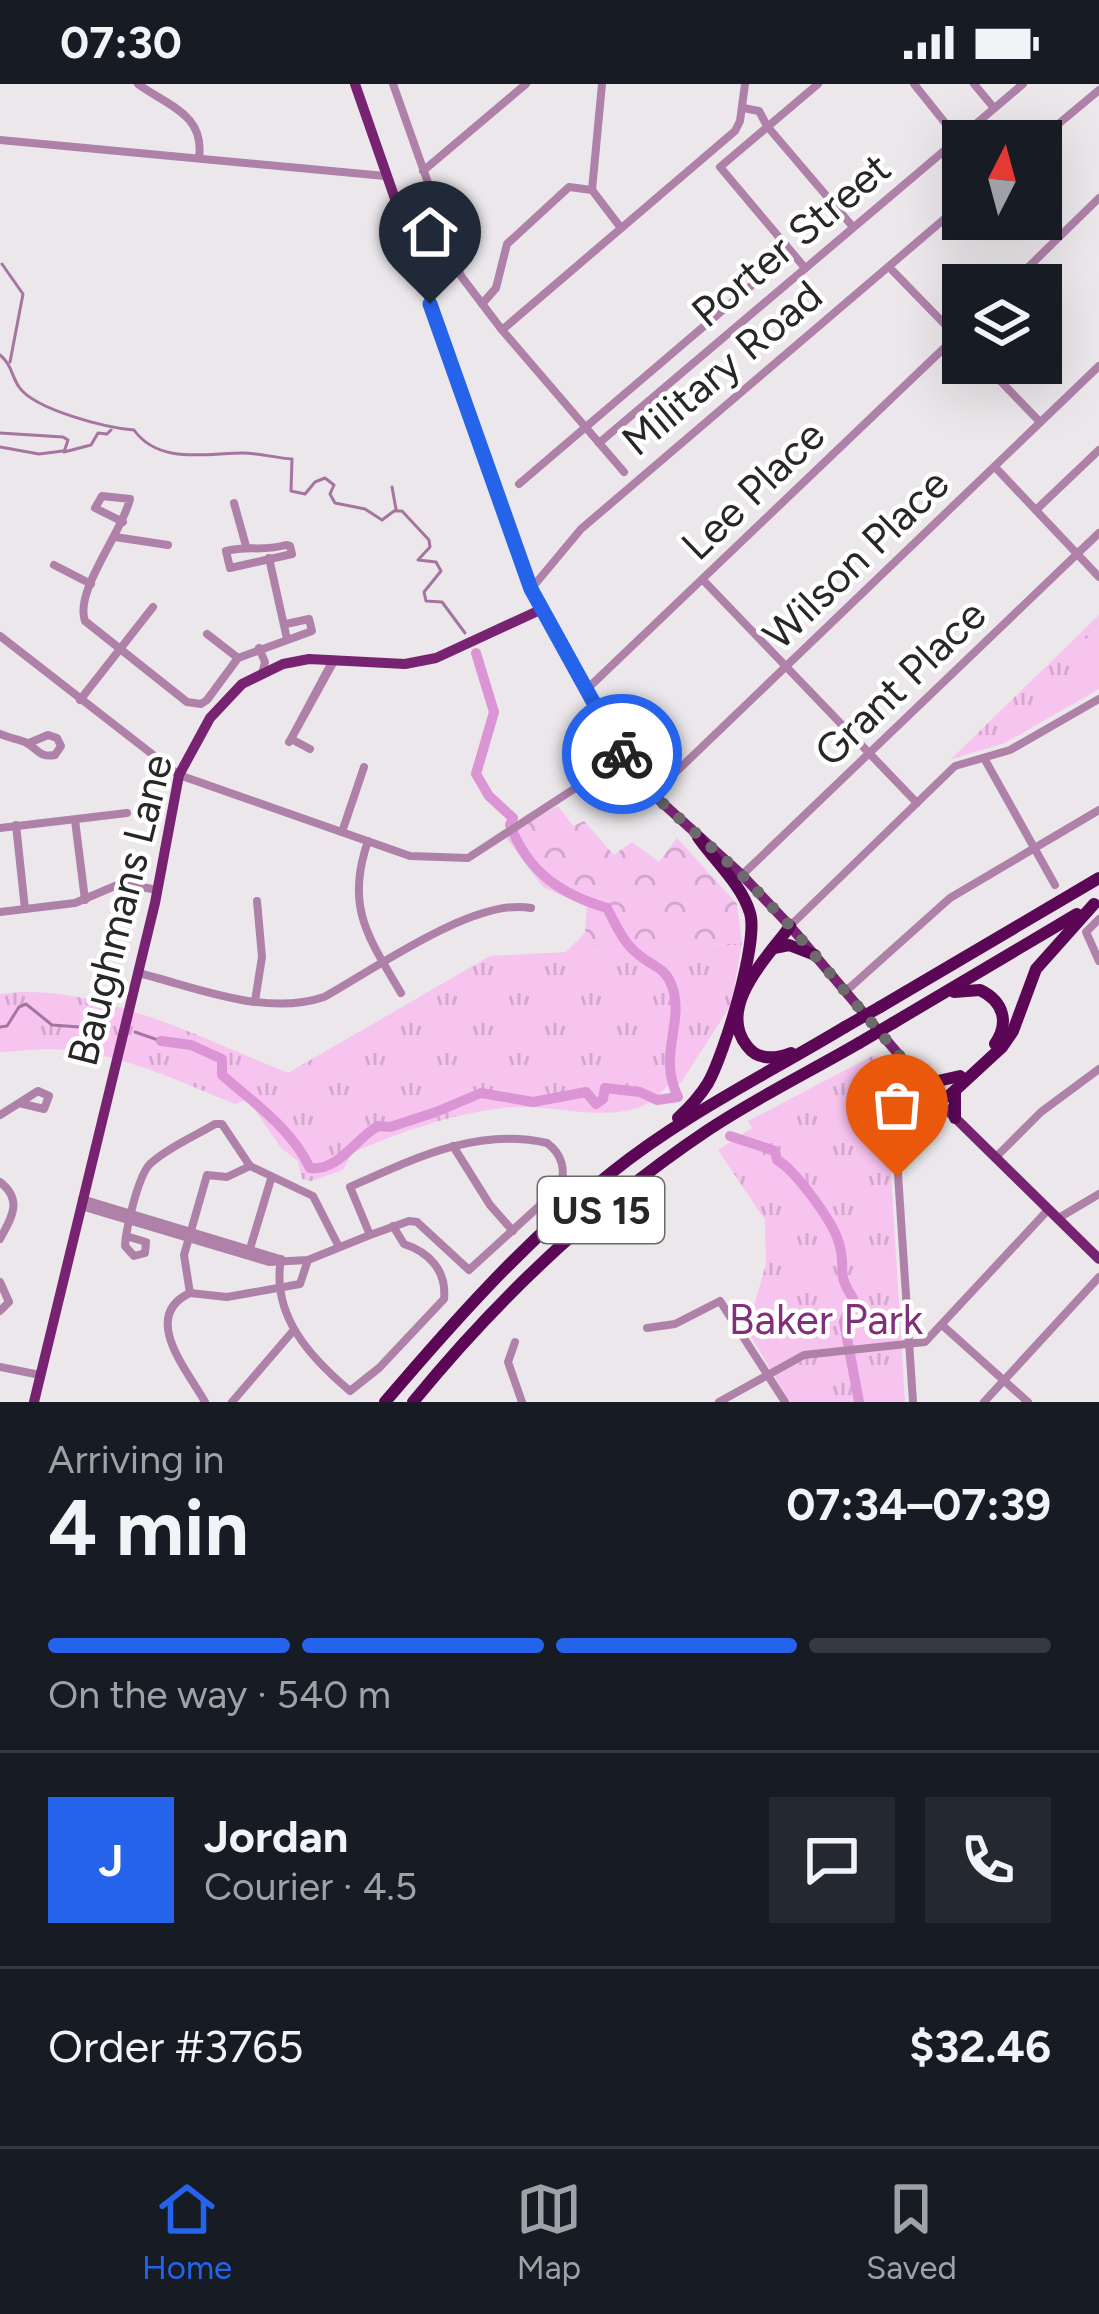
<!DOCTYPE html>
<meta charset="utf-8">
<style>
body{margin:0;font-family:Figtree,sans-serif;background:#242831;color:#f1f3f6;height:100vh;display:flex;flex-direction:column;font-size:45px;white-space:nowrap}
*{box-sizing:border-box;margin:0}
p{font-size:39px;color:#9ea1a6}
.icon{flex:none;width:66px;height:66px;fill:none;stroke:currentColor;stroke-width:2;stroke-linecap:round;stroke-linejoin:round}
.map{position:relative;height:1318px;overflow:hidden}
.sheet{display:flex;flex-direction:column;background:#171b24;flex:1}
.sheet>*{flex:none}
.needle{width:78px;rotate:6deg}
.controls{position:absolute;left:942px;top:36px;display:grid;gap:24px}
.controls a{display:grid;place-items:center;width:120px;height:120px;border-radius:0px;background:#171b24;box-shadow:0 12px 48px #0002;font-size:60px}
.pin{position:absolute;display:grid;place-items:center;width:102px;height:102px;color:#fff;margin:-123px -51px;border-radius:50% 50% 50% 0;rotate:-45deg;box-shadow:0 0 12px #0007}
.pin .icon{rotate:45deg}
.courier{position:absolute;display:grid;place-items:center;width:120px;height:120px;margin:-60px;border:9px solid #2563eb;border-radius:50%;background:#fff;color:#222;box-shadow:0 3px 15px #0007}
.summary em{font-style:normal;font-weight:700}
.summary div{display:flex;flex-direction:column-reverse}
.summary{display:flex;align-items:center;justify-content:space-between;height:204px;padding:0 48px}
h1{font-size:78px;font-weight:700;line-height:90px}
.bar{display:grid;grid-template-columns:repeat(4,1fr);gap:18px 12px;align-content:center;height:144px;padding:0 48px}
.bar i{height:15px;border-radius:9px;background:#363941}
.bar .active{background:#2563eb}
.bar p{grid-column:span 4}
.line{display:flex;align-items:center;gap:30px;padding:0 48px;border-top:3px solid #363941}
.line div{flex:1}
.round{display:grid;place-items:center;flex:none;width:126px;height:126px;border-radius:0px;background:#242831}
.status{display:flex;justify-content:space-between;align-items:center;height:84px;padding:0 60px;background:#171b24;direction:ltr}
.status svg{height:33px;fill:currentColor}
.tab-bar{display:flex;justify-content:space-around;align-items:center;height:168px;border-top:3px solid #363941;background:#171b24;font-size:33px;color:#9ea1a6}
.tab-bar a{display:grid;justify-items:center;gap:6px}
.tab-bar .active{color:#2563eb}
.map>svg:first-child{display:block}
.grass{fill:url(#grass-tufts)}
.forest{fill:url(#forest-crowns)}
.pitch{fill:#f7c4f0}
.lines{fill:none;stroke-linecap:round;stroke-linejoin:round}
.stream{stroke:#a674a0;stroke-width:3}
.river{stroke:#dc95d4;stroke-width:10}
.minor{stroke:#af81a9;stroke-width:8}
.major{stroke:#782372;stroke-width:10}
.highway{stroke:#5b0756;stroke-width:12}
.highway-bridge{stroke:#5b0756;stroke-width:12}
.done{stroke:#6c6a6c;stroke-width:12;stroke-dasharray:0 21.6}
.route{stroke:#2563eb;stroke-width:15}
.labels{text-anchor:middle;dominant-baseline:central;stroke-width:9;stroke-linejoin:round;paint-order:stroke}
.shield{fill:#fff;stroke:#686868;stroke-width:3}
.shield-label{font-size:39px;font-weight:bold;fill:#282728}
.street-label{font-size:42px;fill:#282728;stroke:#fff}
.park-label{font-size:42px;fill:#822f7b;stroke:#fff}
</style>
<div class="status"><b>07:30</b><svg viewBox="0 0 49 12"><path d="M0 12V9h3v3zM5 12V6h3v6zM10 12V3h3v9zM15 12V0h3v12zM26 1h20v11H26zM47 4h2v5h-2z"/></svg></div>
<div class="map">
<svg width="1099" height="1318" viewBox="0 0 1099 1318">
<defs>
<pattern id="grass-tufts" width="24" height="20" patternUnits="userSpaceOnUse" patternTransform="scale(3)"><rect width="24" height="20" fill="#f7c4f0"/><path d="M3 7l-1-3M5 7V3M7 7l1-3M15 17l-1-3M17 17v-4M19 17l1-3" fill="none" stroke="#d4a8ce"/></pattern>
<pattern id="forest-crowns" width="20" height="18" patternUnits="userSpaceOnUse" patternTransform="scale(3)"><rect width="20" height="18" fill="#f7c4f0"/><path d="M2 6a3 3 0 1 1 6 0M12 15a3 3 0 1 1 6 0" fill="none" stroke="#d4a8ce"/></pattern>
</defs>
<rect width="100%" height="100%" fill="#ebe7ea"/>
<g class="grass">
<path d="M1099,531V605L1005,659L951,675Z"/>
<path d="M742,859L731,921L680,1000L672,998C663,1006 653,1017 643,1022C600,1039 549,1018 504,1024C451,1030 400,1048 352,1069L343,1086L312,1097L302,1095L298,1077L281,1064L248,1015L235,1020C180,998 126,971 66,966C44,964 22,967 0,968V910C89,896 206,956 288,989L490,872Z"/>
<path d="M874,971L926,1014L900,1044L890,1073L905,1318H790L747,1246L766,1180L765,1136L718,1066L752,1044L748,1037Z"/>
</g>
<path class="forest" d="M558,722L573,742L584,737L614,771L632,758L659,778L677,754L737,820L742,859L566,868L585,849L587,823L543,803L507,755V749Z"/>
<path class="pitch" d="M1099,546V597L1089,605L1064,570Z"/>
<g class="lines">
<g class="stream">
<path d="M2,180L23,210L10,278"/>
<path d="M0,271C12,281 11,291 19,303C35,326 107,344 134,346C159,381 207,369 243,369C259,369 276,374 292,375L291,407L305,410L315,398L325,394L334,401L330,410L335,419L365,425L382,436L394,427H402L429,456L430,463L418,476L436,478L441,487L424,508L426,517L442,518L465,549"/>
<path d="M0,349L63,353L68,356L64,368L91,361L98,349L107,350L111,346"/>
<path d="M0,363L39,370L63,367"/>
<path d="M392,403L396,425"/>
<path d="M0,943L7,942L19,923L26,920L52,941L108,945"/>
<path d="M135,948L161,957"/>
</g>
<g class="river">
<path d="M161,957L191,961L222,975V991C254,1019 291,1044 310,1084C339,1087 354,1056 378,1042L390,1043L436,1028L481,1009L533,1018L586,1008L596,1020L603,1015L605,1004L640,1008L657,1016L678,1013C657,971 685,939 672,902C665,883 653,883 639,871C623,859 616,841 607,824C560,810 528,788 510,741L513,734L489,712L476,690L494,628L476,569"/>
<path d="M730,1052L775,1067L777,1076C794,1085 833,1137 839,1159C847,1185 835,1188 853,1214L844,1238L859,1318"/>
</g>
<g class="minor">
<path d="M138,0C168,22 205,30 199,74"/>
<path d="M393,0L461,192L502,246L624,388"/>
<path d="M602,0L592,106L621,144"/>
<path d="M914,0L958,55"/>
<path d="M974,0L994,24"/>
<path d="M743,24L759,27L767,42L853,143"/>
<path d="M0,56L385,92"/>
<path d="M1038,57L1099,6"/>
<path d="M423,87L526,0"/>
<path d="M889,183L963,259"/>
<path d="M805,184L720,83L818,0"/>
<path d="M1010,201L1099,114"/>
<path d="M482,220L496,204L507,160L569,103L592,106"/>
<path d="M502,246L735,47L740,37L745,0"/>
<path d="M983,279L1040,338"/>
<path d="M599,359L1023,0"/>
<path d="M995,383L1099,493"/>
<path d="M519,400L757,197"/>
<path d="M234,419L246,462"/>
<path d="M1036,426L1099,366"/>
<path d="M123,438L95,424L102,412L130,415C122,449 74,507 85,537L187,618L201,620L207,616L238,574L312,547L309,535L286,540"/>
<path d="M115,453L168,461"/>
<path d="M286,461L290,462L292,470L230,484L226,467C251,461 259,468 286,461Z"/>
<path d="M269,474L287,555"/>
<path d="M54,481L91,500"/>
<path d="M703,496L917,719"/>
<path d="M531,505L581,445L963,119"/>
<path d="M207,550L238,574"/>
<path d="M0,552L179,691L410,772L468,774L600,688L619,681L629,683"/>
<path d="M259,564L265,578L263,586"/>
<path d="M585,607L963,246"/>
<path d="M80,616L153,523"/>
<path d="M0,650C9,654 17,655 25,658C38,664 38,674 55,671L61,662L57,654L48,651L29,659"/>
<path d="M291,655L330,582L334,577L291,655L289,658L291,655"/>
<path d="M291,655L310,665"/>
<path d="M984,674L1055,801"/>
<path d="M653,710L1099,282"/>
<path d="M75,736L85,816"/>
<path d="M16,741L25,825"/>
<path d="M0,744L127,729"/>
<path d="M342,748L364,683"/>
<path d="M368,757C345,823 368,853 401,909"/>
<path d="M742,791L1099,449"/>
<path d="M0,828L75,819L122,799L157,806"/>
<path d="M1099,835L1086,848L1099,877"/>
<path d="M790,842L955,682L1010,666L1099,615"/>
<path d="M138,889C196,903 265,933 324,913C375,885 475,813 531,824"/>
<path d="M846,907L950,814L1099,726"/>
<path d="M255,917L262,873L257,817"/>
<path d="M0,1031L38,1007L49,1012L44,1025L19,1019"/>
<path d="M453,1062L490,1121L513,1147"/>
<path d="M995,1074L1041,1028L1099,985"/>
<path d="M0,1098C23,1116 12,1133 0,1155"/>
<path d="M82,1115L280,1175"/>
<path d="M81,1122L269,1178L308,1176L370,1151L350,1103C413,1075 477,1043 547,1059C562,1070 567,1087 559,1104L469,1186L417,1138L409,1137L370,1151"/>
<path d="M1057,1135L1099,1110"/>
<path d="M126,1152L146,1158L145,1169L134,1172L125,1162C126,1145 138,1092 150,1080C167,1064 195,1052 215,1040H222L250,1082L313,1112L339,1163"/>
<path d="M249,1168L271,1095"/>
<path d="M281,1175C271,1232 311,1274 350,1307L379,1284L444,1215C447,1187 429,1168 404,1160L393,1142"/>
<path d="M0,1198L9,1218L0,1227"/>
<path d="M190,1209L184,1171L207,1091L227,1093L250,1082"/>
<path d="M942,1241L1028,1318"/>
<path d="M647,1244L675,1240L720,1217L785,1318"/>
<path d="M515,1258L508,1278L522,1318"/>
<path d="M0,1283L40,1291"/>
<path d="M205,1318C187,1286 140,1232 190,1209L227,1213L300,1200L308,1176"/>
<path d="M232,1318L293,1247"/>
<path d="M719,1318L804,1271L925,1258L1047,1127"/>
<path d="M913,1318L897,1075L909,1044L938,1017"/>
<path d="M984,1318L1099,1193"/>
</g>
<g class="major">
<path d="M355,0L531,505L617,664L658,715L742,791L790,842L938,1017L1099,1175"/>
<path d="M34,1318L155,819L179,691L210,634L242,600L283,580L309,575L405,580L436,574L540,526"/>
</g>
<g class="highway">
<path d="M790,842C771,870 715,922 747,962C758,977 775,975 791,969"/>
<path d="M774,864L789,861L815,871"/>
<path d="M954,908L980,906C1003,917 1010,938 995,960"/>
<path d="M880,923L1099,794"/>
<path d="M893,939L1077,830"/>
<path d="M919,993L938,997L960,992"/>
<path d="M955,1007V1034"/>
<path d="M938,1017L950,1011L1002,963L1013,947L1036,885L1094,820"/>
<path d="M678,1034C689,1024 700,1012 708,999C724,971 759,857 750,829C742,801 714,776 698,753"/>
<path d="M385,1318C455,1236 526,1156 611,1089C683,1031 767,990 845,943"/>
<path d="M413,1318C498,1214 596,1121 708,1046C756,1014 809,988 859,959"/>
</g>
<g class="highway-bridge">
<path d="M845,943L880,923"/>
<path d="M859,959L893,939"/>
</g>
</g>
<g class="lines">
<path class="done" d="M622,670L658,715L742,791L790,842L938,1017C912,1041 898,1056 897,1093"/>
<path class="route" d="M430,220L531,505L622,670"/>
</g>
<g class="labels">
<rect class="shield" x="538" y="1093" width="126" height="66" rx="9"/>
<g class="shield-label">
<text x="601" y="1126">US 15</text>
</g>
<g class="street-label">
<text transform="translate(791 156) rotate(-40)">Porter Street</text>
<text transform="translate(722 284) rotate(-40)">Military Road</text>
<text transform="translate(753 406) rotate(-44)">Lee Place</text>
<text transform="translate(856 475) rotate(-44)">Wilson Place</text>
<text transform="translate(900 599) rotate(-44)">Grant Place</text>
<text transform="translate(120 826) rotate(-76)">Baughmans Lane</text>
</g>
<g class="park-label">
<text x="826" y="1235">Baker Park</text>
</g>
</g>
</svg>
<div class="controls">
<a><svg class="needle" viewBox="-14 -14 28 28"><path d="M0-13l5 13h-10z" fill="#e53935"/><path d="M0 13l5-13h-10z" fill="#9ea1a6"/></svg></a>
<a><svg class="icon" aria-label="layers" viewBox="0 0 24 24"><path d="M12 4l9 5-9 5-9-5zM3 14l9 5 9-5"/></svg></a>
</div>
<div class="pin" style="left:897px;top:1093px;background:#ea580c"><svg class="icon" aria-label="bag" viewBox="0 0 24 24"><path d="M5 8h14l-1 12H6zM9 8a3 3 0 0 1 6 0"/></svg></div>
<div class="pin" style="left:430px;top:220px;background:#1f2937"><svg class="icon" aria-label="home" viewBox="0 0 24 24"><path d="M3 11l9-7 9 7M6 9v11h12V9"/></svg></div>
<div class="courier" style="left:622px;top:670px"><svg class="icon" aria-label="bike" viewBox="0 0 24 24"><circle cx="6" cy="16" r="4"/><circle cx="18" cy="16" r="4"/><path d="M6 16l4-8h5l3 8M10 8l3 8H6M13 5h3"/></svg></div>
</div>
<section class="sheet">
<div class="summary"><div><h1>4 min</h1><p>Arriving in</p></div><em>07:34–07:39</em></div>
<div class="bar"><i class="active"></i><i class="active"></i><i class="active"></i><i></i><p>On the way · 540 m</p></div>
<div class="line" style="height:216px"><b class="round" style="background:#2563eb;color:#fff">J</b><div><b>Jordan</b><p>Courier · 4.5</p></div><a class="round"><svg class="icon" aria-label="chat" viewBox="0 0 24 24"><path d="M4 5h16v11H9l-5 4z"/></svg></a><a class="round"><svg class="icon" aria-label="phone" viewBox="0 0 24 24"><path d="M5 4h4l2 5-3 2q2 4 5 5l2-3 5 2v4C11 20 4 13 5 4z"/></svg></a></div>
<div class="line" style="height:156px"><div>Order #3765</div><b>$32.46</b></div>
</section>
<nav class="tab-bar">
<a class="active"><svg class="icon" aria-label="home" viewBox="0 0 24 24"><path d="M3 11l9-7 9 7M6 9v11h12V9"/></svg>Home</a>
<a><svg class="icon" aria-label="map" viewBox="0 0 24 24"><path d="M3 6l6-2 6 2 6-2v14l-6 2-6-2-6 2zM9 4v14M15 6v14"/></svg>Map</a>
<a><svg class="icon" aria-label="saved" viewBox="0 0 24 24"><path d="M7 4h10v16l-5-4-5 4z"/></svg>Saved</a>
</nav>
